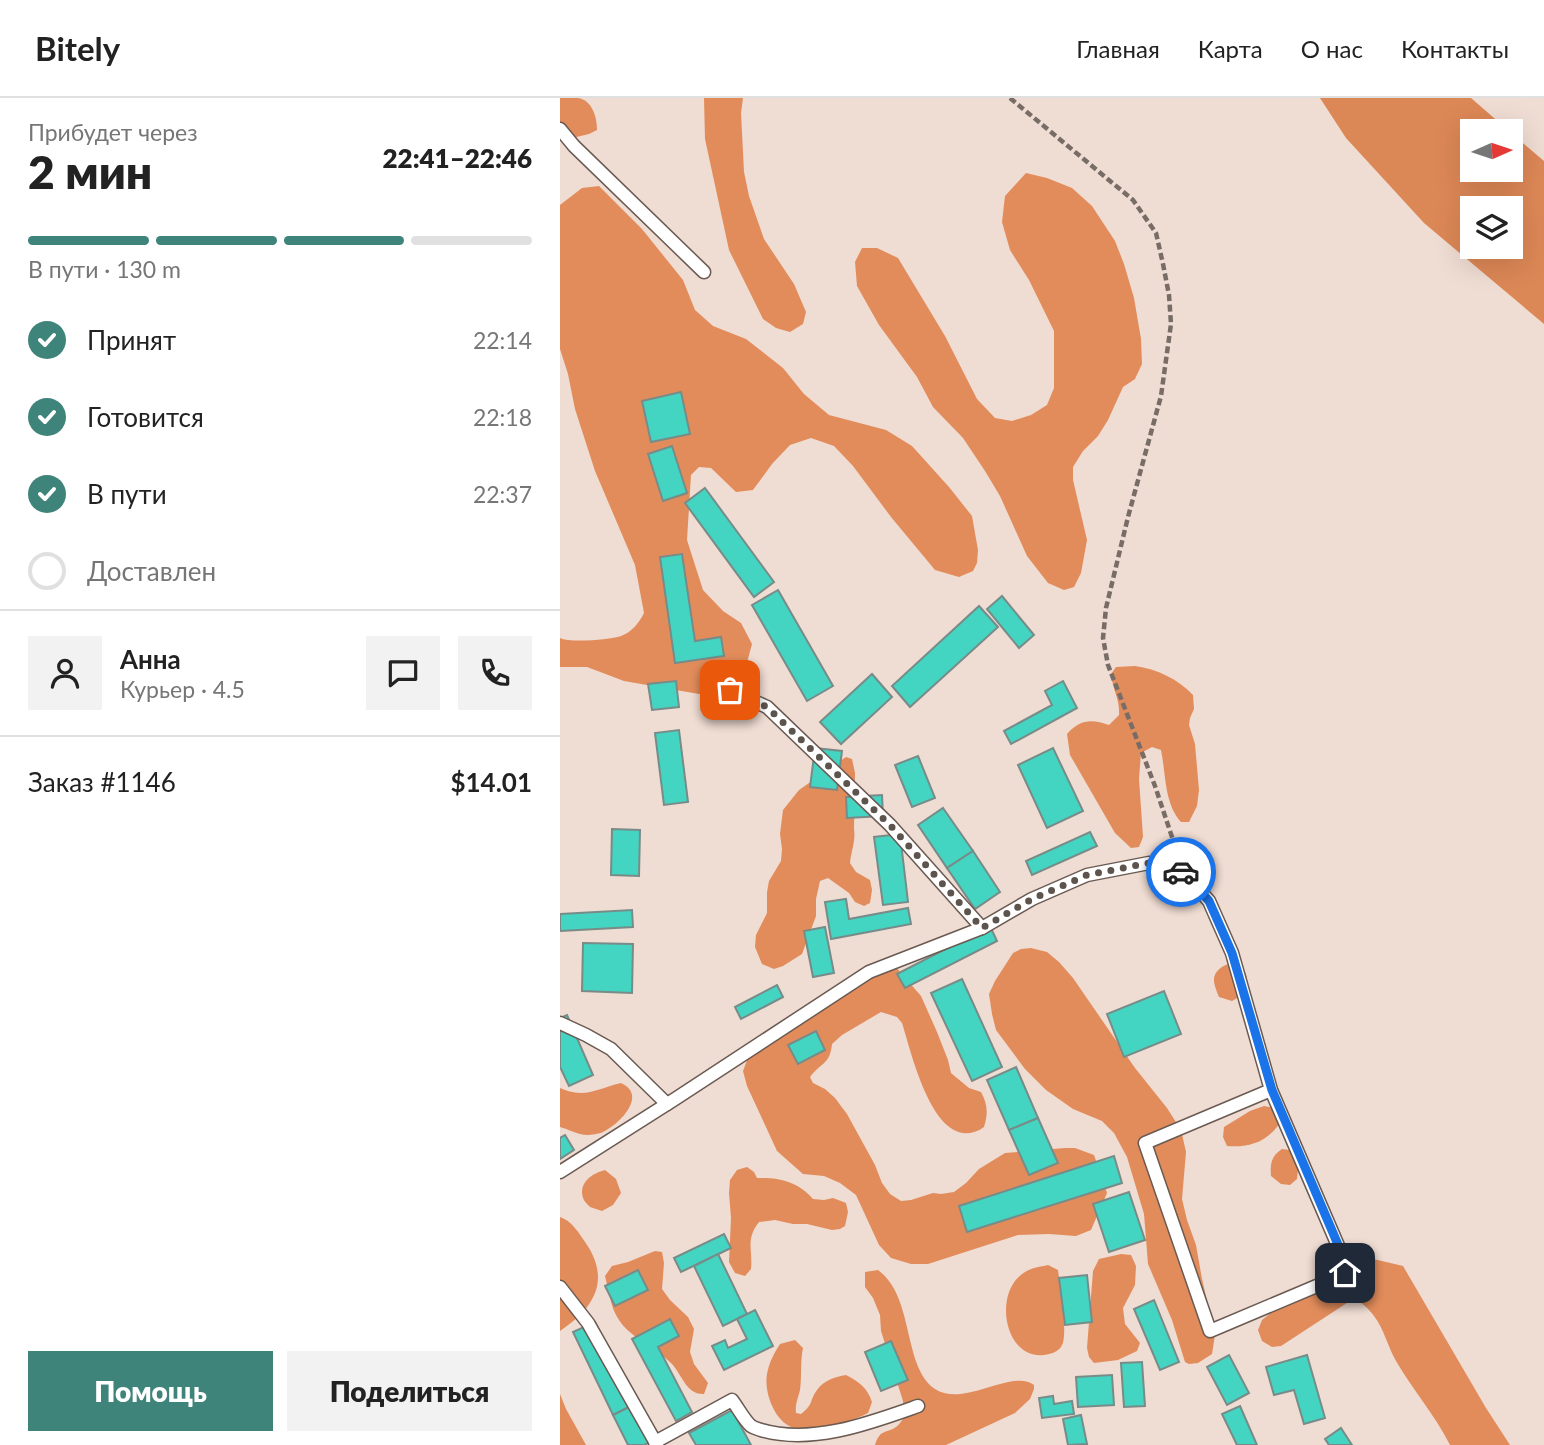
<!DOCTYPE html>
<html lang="ru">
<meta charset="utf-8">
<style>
body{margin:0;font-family:Lato,sans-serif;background:#f2f2f2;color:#222;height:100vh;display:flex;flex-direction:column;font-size:26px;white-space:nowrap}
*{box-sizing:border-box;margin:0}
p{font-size:23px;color:#767676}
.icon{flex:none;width:38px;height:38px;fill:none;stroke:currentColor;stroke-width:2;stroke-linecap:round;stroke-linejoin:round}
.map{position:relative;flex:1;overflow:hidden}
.side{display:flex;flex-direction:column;background:#fff;width:560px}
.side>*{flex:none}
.needle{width:46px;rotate:87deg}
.fabs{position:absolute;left:900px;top:21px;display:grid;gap:14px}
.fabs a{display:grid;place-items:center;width:63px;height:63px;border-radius:0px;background:#fff;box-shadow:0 7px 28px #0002;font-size:35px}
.pin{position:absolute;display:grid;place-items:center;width:60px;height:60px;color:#fff;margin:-30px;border-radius:14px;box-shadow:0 4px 10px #0006}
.courier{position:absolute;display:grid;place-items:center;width:70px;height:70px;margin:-35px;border:5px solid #1a73e8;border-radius:50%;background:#fff;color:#222;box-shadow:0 2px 9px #0007}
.head em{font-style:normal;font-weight:800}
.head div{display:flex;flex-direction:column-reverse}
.head{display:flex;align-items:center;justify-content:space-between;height:119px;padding:0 28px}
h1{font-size:46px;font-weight:800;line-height:52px}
.bar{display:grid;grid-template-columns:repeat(4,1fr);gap:10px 7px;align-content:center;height:84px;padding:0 28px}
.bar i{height:9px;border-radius:5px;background:#e0e0e0}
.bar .active{background:#3e847a}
.bar p{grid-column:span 4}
.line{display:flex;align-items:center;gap:18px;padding:0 28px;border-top:2px solid #e0e0e0}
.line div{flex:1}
.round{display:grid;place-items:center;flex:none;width:74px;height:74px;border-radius:0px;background:#f2f2f2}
ol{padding:0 28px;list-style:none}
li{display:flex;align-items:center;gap:21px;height:77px}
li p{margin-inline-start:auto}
li .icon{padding:7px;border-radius:50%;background:#3e847a;color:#fff;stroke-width:4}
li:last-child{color:#767676}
li i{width:38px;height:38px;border:4px solid #e0e0e0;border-radius:50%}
.action{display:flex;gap:14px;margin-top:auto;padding:14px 28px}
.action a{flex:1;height:80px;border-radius:0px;background:#3e847a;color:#fff;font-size:28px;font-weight:800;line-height:80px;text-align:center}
.action a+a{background:#f2f2f2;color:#222}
header{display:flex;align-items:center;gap:42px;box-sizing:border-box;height:98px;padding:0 35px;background:#fff;border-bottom:2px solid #e0e0e0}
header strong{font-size:33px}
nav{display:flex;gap:38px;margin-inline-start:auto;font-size:24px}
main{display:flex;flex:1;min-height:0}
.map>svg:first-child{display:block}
.forest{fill:#e28c5b}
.water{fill:#dc8756;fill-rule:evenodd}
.building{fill:#44d4c2;stroke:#778c88;stroke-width:2}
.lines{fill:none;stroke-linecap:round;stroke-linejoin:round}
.service-casing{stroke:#6a5a52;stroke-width:15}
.path{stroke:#786c66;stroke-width:4.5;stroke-dasharray:7 3.5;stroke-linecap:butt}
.service{stroke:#fff;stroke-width:12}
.done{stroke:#5e544e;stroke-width:7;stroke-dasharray:0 12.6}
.route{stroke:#1a73e8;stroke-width:9}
</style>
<header>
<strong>Bitely</strong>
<nav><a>Главная</a><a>Карта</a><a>О нас</a><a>Контакты</a></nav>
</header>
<main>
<section class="side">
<div class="head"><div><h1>2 мин</h1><p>Прибудет через</p></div><em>22:41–22:46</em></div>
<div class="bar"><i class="active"></i><i class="active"></i><i class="active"></i><i></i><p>В пути · 130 m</p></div>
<ol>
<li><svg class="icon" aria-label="check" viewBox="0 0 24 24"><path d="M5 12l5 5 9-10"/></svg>Принят<p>22:14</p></li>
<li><svg class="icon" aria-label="check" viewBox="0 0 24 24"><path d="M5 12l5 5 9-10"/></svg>Готовится<p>22:18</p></li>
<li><svg class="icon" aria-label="check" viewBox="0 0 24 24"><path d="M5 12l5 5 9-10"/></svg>В пути<p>22:37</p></li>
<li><i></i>Доставлен</li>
</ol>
<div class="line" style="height:126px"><a class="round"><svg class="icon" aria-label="person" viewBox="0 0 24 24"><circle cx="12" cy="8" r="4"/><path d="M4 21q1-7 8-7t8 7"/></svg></a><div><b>Анна</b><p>Курьер · 4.5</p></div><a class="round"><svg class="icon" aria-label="chat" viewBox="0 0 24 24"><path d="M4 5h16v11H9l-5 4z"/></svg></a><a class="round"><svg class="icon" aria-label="phone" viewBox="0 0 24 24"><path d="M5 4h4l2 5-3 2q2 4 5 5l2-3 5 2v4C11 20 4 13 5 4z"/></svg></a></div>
<div class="line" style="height:91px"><div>Заказ #1146</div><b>$14.01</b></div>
<div class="action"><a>Помощь</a><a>Поделиться</a></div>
</section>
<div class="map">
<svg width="984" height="1347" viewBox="0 0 984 1347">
<rect width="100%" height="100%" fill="#efdcd2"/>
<g class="forest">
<path d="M0,0C6,0 12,0 18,0C32,2 37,19 37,32L29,36L0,43Z"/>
<path d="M144,0H183L181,15L184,74L189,98L204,141L234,186L246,214L243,226L230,234L216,230L203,221L169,152L145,41Z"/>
<path d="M466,75L487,80L512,90L532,108L555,143L564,166L574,200L581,241L582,266L575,281L563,289L548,322L538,338L523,353L513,369V382L527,442L521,475L514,489L504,492L488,485L467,458L440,398L425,373L403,340L373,309L357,279L319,227L297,188L295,164L302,150H317L338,160L385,238L417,301L435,320L452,323L471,317L487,307L494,290V233L469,182L450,152L442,124L445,98Z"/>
<path d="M39,88L82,131L123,182L135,212L153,228L186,241L223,270L244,296L269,317L326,332L352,348L389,389L412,418L418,452L417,465L413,473L399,479L375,472L331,419L293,368L274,348L251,340L230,347L212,366L193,392L176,394L151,370L139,369L131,377L127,442L143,492L163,513L181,525L192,546L185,572L159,591L139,596L64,583L27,569H0V540C10,545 49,542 61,538C72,534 79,525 84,515L75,467L35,373L15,311L8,276L0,251V107L22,90Z"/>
<path d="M575,568C597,571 618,581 633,597L634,611L630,620L629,627L635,646L639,692L637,708L629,724H621C604,705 606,676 601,652L592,649L581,655L579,681L583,739L579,749L571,750L555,735L510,657L507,636C520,621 532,621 549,627L559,617C560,601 553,593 551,576L556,569Z"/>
<path d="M286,659L292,661L295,675L294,731C296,742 291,754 290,765L296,774L310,782L312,792L310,805L304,808L295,804L289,795L268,780L260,783L256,801V818L242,856L223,868L214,871L202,866L195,849L196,837L207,815V794L209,783L221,763L222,751L220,736L223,712L239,692Z"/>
<path d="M471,850L487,854L499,864L513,880L575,970L607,1010L621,1032L626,1054L622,1101L627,1122L636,1147L642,1181L655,1237L652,1256L638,1265L629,1266L625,1264L612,1222L588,1166L584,1116L567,1059L554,1035L542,1023L513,1011L486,992L465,971L436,932L432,916L429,896L435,883L453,855L461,851Z"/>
<path d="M676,864C687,872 688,879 687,892L679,899L672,903L659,899C657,894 654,887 654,882C654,871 667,865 676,864Z"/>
<path d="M335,868L361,898L377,934L388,962L391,975L409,990L421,994C428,1007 428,1016 424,1029C421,1031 418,1033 414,1034C372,1047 351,953 342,925L337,919L321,914L282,937L272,946C270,967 261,964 250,979L253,985L265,991L275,1000L287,1016L315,1067L322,1085L330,1096L341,1103L351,1102L373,1095L381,1096L394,1094L406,1085L419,1071L445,1055L505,1050H515L534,1057L547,1095L531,1132L516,1138L489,1136L458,1137L368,1166H351L331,1160L319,1147L296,1097L280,1085L264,1078L243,1076L217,1053L187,988L183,973L189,957L276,895Z"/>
<path d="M61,985C88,997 60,1026 43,1034C39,1036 31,1037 27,1037C18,1037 8,1031 0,1029V990C25,1001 36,991 61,985Z"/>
<path d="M704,1008L714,1010L721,1023C709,1043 690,1050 667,1048L663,1039L664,1029L690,1013Z"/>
<path d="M722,1051L729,1052L738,1071L737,1081L730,1087L721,1086L711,1078C710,1066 711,1058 722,1051Z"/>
<path d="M187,1069L194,1074L197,1080C219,1079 239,1084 253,1101L264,1102L273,1100L286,1105L288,1114L285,1128L280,1131L272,1132L247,1126H233L215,1122L199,1124C185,1142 193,1151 191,1171L185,1178L175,1175L169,1164L171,1120L169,1095L170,1082L177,1072Z"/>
<path d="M45,1072L56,1081L61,1095L53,1107L42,1113L30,1109C27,1106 24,1103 23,1100C18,1084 33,1075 45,1072Z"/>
<path d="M0,1119C11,1123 17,1132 23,1141C52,1180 36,1209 0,1233Z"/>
<path d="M95,1153L102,1154L104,1165L102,1191L110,1202L128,1219L134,1231L130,1254L134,1266L148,1285L144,1296C126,1297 122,1276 111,1265C93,1247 66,1239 55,1215C50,1204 48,1190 45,1178L52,1168L68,1164Z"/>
<path d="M561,1156L571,1157L576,1168L575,1187L563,1210L565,1226L580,1245L577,1253L558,1262L534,1265L529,1259L527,1250L533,1173L539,1161Z"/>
<path d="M805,1159L843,1168L926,1310L950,1347H890C875,1317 853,1292 836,1263C828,1249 824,1231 814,1218C808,1210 802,1204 793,1201L721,1248L712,1249L702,1243L698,1232L702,1222L736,1195L769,1177L794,1160Z"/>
<path d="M488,1167L498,1172C500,1187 508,1236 502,1247C500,1252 494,1255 489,1256C446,1267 432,1198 462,1176C470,1170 479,1169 488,1167Z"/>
<path d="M318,1172C355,1199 342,1268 375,1291C404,1310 452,1270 474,1287V1291L470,1301L455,1315L386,1347H315C320,1331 325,1336 336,1329C339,1327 341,1323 344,1320L343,1303L321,1233L320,1217L313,1200L305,1189V1174Z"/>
<path d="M235,1242L243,1250C240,1264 242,1278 240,1292C238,1300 235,1306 236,1315L241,1316C254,1306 249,1303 257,1292C264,1282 275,1279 286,1277C299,1284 307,1289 312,1304L308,1315C291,1324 247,1337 229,1328C213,1319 204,1293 207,1276C209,1265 214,1255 220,1246Z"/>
<path d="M0,1296L6,1311L26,1347H0Z"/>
</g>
<path class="water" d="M760,0H911L949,33H912V72H950V34L984,63V226L864,125L786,40ZM912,110H950V149H912Z"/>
<g class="building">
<path d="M121,294L130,336L91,344L82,303Z"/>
<path d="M112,348L127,395L103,403L88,356Z"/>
<path d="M145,390L214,484L194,499L125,405Z"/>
<path d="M122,456L135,543L161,539L164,558L115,565L100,459Z"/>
<path d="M218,492L273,588L247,603L192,507Z"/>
<path d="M442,498L474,537L459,550L427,511Z"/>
<path d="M419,508L438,529L350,609L332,588Z"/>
<path d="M312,576L332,599L281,646L260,624Z"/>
<path d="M116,583L119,609L92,612L88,586Z"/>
<path d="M503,583L517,610L451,646L444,633L492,607L485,593Z"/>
<path d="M119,632L128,704L104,707L95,635Z"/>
<path d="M255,650L282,653L277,692L250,689Z"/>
<path d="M493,650L523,713L487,730L458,667Z"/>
<path d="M358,658L375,700L352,709L335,667Z"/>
<path d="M322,697L323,718L287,720L286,699Z"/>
<path d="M383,710L413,753L387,770L358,727Z"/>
<path d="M52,731L80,732L79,778L51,777Z"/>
<path d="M530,734L537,748L472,777L466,763Z"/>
<path d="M340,736L348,804L323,807L314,739Z"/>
<path d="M413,753L440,794L415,811L387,770Z"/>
<path d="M286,801L289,821L348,810L351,826L271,841L265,804Z"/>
<path d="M72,812L73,829L0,833V816Z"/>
<path d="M430,828L437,843L345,890L337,876Z"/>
<path d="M265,829L274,875L253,879L244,833Z"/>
<path d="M23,845L73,846L72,895L22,893Z"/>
<path d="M402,881L442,969L412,983L371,895Z"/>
<path d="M217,887L223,899L181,921L175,909Z"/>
<path d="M604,893L621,936L564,959L547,916Z"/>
<path d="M7,917L33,977L9,988L0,969V920Z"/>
<path d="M256,933L265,952L238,966L228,947Z"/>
<path d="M456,969L478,1020L449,1032L427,982Z"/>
<path d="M478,1020L498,1065L469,1077L449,1032Z"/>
<path d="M5,1037L14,1052L0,1061V1040Z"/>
<path d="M554,1058L562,1085L407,1134L399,1108Z"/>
<path d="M569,1094L585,1142L549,1154L533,1106Z"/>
<path d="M164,1136L171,1150L121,1174L114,1160Z"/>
<path d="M158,1156L187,1216L163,1228L134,1168Z"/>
<path d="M78,1172L88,1192L55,1208L45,1188Z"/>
<path d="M527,1177L532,1224L505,1227L499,1180Z"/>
<path d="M594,1202L619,1264L600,1272L574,1211Z"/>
<path d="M195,1212L213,1248L164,1272L152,1248L165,1242L168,1250L187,1241L177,1221Z"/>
<path d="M110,1221L119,1238L98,1249L132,1314L116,1323L72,1241Z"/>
<path d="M35,1224L75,1306L53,1317L13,1234Z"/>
<path d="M331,1243L348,1282L321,1293L305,1254Z"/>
<path d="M669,1257L689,1295L667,1307L647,1269Z"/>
<path d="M747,1257L765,1320L744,1326L734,1292L714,1297L706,1269Z"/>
<path d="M582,1264L585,1308L564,1309L561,1265Z"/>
<path d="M552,1277L554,1307L518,1309L516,1279Z"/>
<path d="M493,1298L494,1306L512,1303L514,1316L482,1320L479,1300Z"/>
<path d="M75,1306L93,1343L84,1347H68L53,1317Z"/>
<path d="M680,1308L697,1347H677L662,1316Z"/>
<path d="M172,1312L191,1347H136L129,1335Z"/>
<path d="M521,1317L527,1346L508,1347L503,1321Z"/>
<path d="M781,1330L792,1347H769L765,1341Z"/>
</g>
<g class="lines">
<defs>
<g id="service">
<path d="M0,31L14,48L144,174"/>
<path d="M152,584L207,609L330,727L422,830"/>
<path d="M0,925L26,937L51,951L107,1006"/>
<path d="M0,1074L115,1001L309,874L422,830L472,801L527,777L589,765L624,775L649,803L672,855L711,992L785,1164V1175L778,1179L650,1233L585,1045L711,992"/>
<path d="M0,1189L28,1225L97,1347"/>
<path d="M95,1344L172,1302C178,1310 184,1322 191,1328C194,1330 198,1331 201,1332C252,1347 310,1325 358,1308"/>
</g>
</defs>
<use href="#service" class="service-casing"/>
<path class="path" d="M450,0L573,102L596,135L603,166L609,197L611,226L601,298L568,419L546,510L543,540L548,567L595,688L618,757"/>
<use href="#service" class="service"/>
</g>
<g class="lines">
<path class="done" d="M170,592L207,609L330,727L422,830L472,801L527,777L589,765L621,774"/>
<path class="route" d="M621,774L624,775L649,803L672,855L712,992L782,1156L786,1169L785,1175"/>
</g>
</svg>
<div class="fabs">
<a><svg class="needle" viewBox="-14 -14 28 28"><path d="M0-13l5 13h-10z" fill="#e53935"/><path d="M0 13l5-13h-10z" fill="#767676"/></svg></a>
<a><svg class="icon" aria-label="layers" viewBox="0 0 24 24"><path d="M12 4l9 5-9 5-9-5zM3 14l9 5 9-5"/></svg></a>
</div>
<div class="pin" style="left:170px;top:592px;background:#ea580c"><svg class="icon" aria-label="bag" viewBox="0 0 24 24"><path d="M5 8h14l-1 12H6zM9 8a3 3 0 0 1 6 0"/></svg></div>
<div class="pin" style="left:785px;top:1175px;background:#1f2937"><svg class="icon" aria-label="home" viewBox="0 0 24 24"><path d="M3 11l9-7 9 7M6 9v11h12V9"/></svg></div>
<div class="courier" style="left:621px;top:774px"><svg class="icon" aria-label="car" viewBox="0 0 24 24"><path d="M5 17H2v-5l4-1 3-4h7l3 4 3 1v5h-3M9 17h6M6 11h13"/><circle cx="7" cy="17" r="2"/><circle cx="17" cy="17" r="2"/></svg></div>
</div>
</main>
